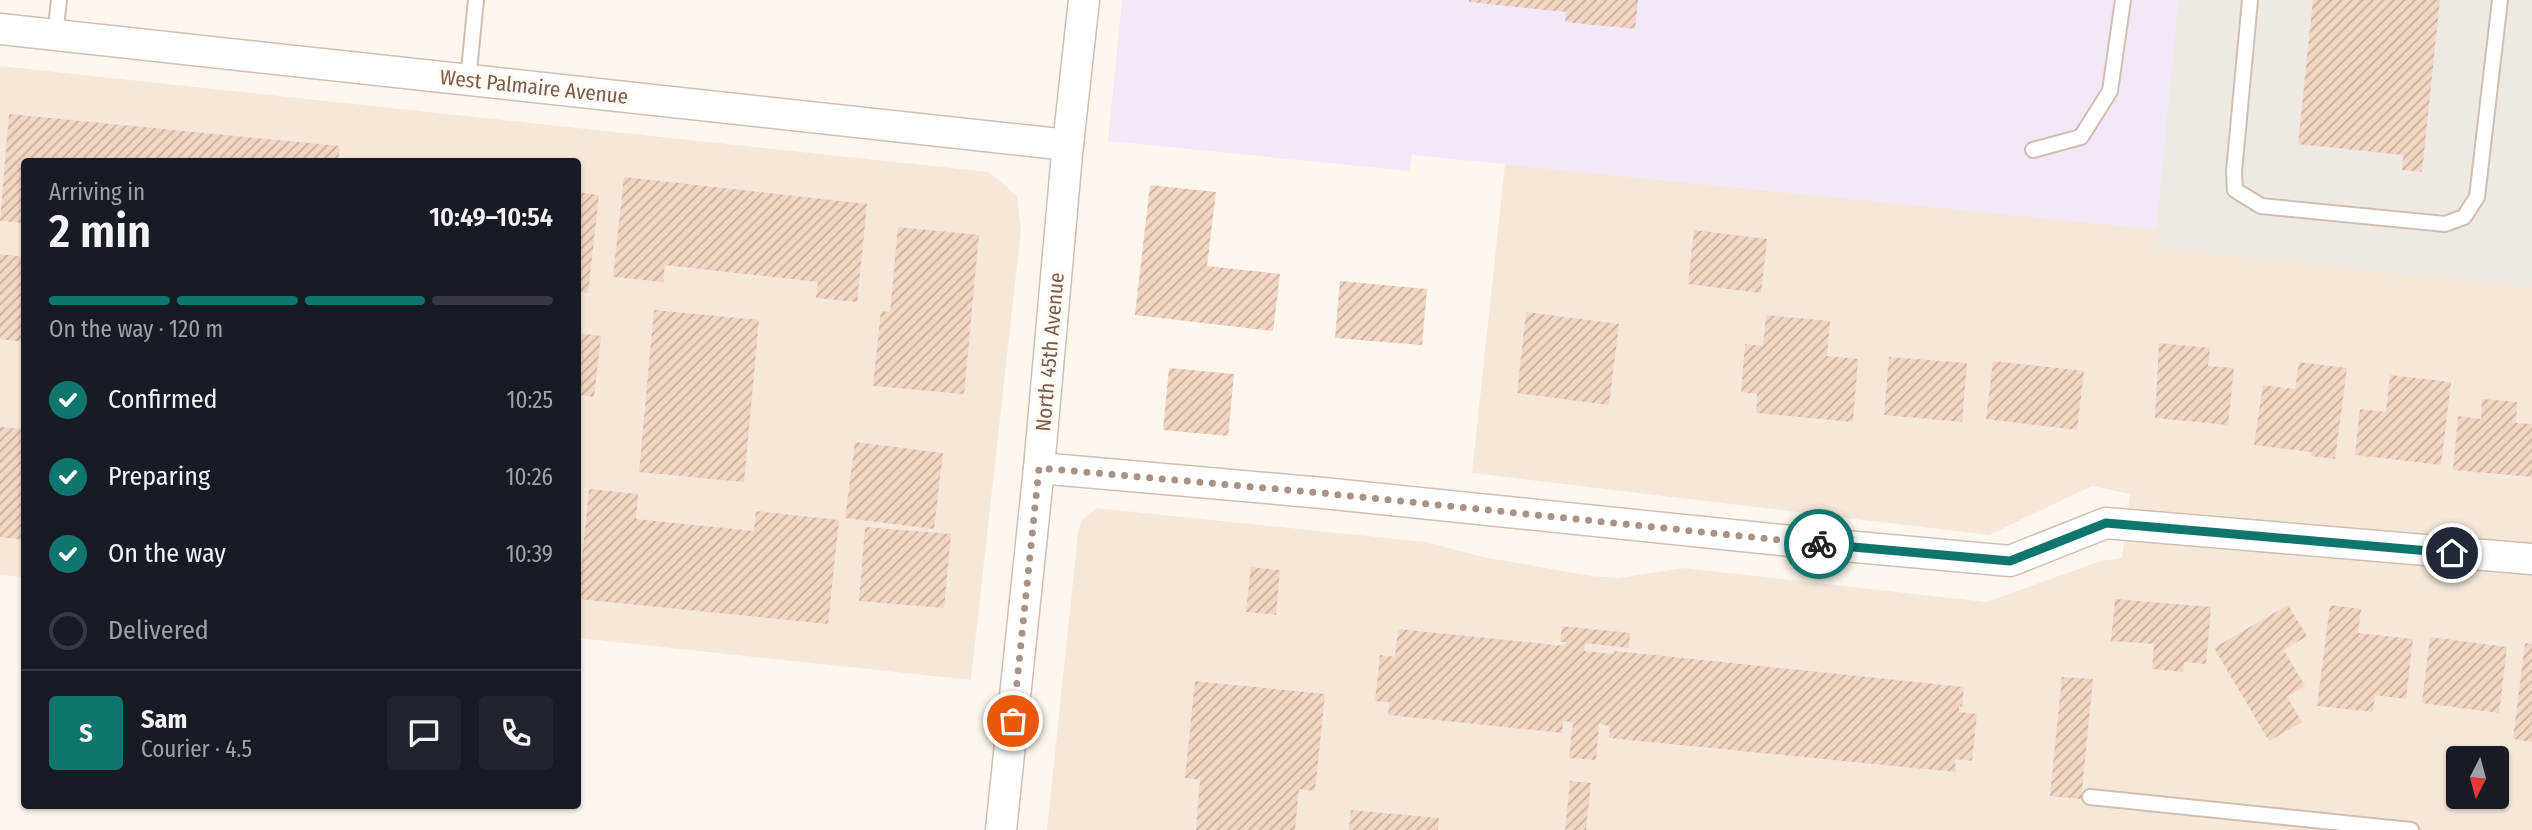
<!DOCTYPE html>
<meta charset="utf-8">
<style>
body{margin:0;font-family:"Fira Sans Condensed",sans-serif;background:#20242c;color:#f1f3f6;height:100vh;display:flex;flex-direction:column;font-size:26px;white-space:nowrap}
*{box-sizing:border-box;margin:0}
p{font-size:23px;color:#9ea1a6}
.icon{flex:none;width:38px;height:38px;fill:none;stroke:currentColor;stroke-width:2;stroke-linecap:round;stroke-linejoin:round}
.map{position:relative;flex:1;overflow:hidden}
.side{position:absolute;left:21px;top:158px;width:560px;height:651px;display:flex;flex-direction:column;background:#171b24;border-radius:7px;box-shadow:0 2px 5px #0004}
.side>*{flex:none}
.needle{width:46px;rotate:186deg}
.buttons{position:absolute;left:2446px;top:746px;display:grid;gap:14px}
.buttons a{display:grid;place-items:center;width:63px;height:63px;border-radius:7px;background:#171b24;box-shadow:0 2px 5px #0004;font-size:35px}
.pin{position:absolute;display:grid;place-items:center;width:60px;height:60px;color:#fff;margin:-30px;border:4px solid #fff;border-radius:50%;box-shadow:0 2px 7px #0007}
.courier{position:absolute;display:grid;place-items:center;width:70px;height:70px;margin:-35px;border:5px solid #0f766e;border-radius:50%;background:#fff;color:#222;box-shadow:0 2px 9px #0007}
.overview em{font-style:normal;font-weight:600}
.overview div{display:flex;flex-direction:column-reverse}
.overview{display:flex;align-items:center;justify-content:space-between;height:119px;padding:0 28px}
h1{font-size:46px;font-weight:600;line-height:52px}
.bar{display:grid;grid-template-columns:repeat(4,1fr);gap:10px 7px;align-content:center;height:84px;padding:0 28px}
.bar i{height:9px;border-radius:5px;background:#363941}
.bar .current{background:#0f766e}
.bar p{grid-column:span 4}
.line{display:flex;align-items:center;gap:18px;padding:0 28px;border-top:2px solid #363941}
.line div{flex:1}
.round{display:grid;place-items:center;flex:none;width:74px;height:74px;border-radius:7px;background:#20242c}
ol{padding:0 28px;list-style:none}
li{display:flex;align-items:center;gap:21px;height:77px}
li p{margin-inline-start:auto}
li .icon{padding:7px;border-radius:50%;background:#0f766e;color:#fff;stroke-width:4}
li:last-child{color:#9ea1a6}
li i{width:38px;height:38px;border:4px solid #363941;border-radius:50%}
.map>svg:first-child{display:block}
.residential{fill:#f5e8da;fill-rule:evenodd}
.industrial{fill:#efe9e4}
.education{fill:#f3e8fa}
.building{fill:url(#building-hatch)}
.lines{fill:none;stroke-linecap:round;stroke-linejoin:round}
.lane-casing{stroke:#d1beb0;stroke-width:18}
.street-casing{stroke:#d1beb0;stroke-width:33}
.lane{stroke:#fff;stroke-width:14}
.street{stroke:#fff;stroke-width:30}
.done{stroke:#a89285;stroke-width:7;stroke-dasharray:0 12.6}
.route{stroke:#0f766e;stroke-width:9}
.labels{text-anchor:middle;dominant-baseline:central;stroke-width:7;stroke-linejoin:round;paint-order:stroke}
.street-label{font-size:21px;fill:#7a5c4d;stroke:#fffaf3}
</style>
<div class="map">
<svg width="2532" height="830" viewBox="0 0 2532 830">
<defs>
<pattern id="building-hatch" width="6" height="6" patternUnits="userSpaceOnUse" patternTransform="scale(1.75)"><rect width="6" height="6" fill="#f3d5c3"/><path d="M-1 1l2-2M0 6l6-6M5 7l2-2" fill="none" stroke="#cab0a1"/></pattern>
</defs>
<rect width="100%" height="100%" fill="#fdf6ec"/>
<g class="residential">
<path d="M0,66L989,172L1017,196L1021,230L971,680L578,638V161H24V577L0,575Z"/>
<path d="M1505,164L2156,229L2154,247L2532,287V830H1047L1078,533L1081,521L1096,508L1426,542L1483,557L1592,576L1618,578L1684,568L1986,602L2101,561L2122,558L2130,494L2092,486L1989,535L1472,473ZM2459,758H2497V796H2459Z"/>
</g>
<path class="industrial" d="M2178,0H2532V287L2154,247Z"/>
<path class="education" d="M1122,0H2178L2156,229L1412,155L1409,171L1108,141Z"/>
<g class="building">
<path d="M1469,0H1638L1635,29L1565,22L1566,12L1469,2Z"/>
<path d="M2313,0H2440L2422,172L2402,170L2403,155L2298,144Z"/>
<path d="M9,114L340,146L338,161H24V223L0,221Z"/>
<path d="M624,177L867,204L857,302L816,298L818,282L665,265L663,282L613,277Z"/>
<path d="M1150,185L1216,192L1207,266L1280,274L1273,331L1135,315Z"/>
<path d="M578,192L599,195L588,293L578,292Z"/>
<path d="M898,227L979,235L964,394L873,386L881,311L890,312Z"/>
<path d="M1694,230L1767,239L1761,293L1688,284Z"/>
<path d="M0,254L24,257V342L0,339Z"/>
<path d="M1340,281L1427,289L1422,345L1335,338Z"/>
<path d="M654,310L759,320L744,482L639,472Z"/>
<path d="M1526,312L1619,324L1609,405L1517,393Z"/>
<path d="M1766,315L1830,321L1827,356L1858,359L1853,422L1756,413L1757,394L1741,392L1745,344L1763,346Z"/>
<path d="M578,333L601,336L594,397L578,395Z"/>
<path d="M2159,343L2210,348L2208,366L2234,368L2228,425L2155,418Z"/>
<path d="M1889,357L1967,363L1962,422L1884,415Z"/>
<path d="M1993,361L2084,371L2077,430L1986,419Z"/>
<path d="M2299,362L2347,368L2335,459L2311,456V452L2254,445L2263,385L2295,389Z"/>
<path d="M1169,368L1234,374L1228,436L1163,430Z"/>
<path d="M2390,375L2451,382L2441,465L2355,455L2360,409L2386,412Z"/>
<path d="M2482,399L2517,402L2516,423L2532,424V477L2453,470L2458,416L2481,419Z"/>
<path d="M0,427L24,429V540L0,537Z"/>
<path d="M855,442L943,453L934,529L845,518Z"/>
<path d="M589,489L638,494L636,519L754,531L756,511L839,520L828,624L578,599Z"/>
<path d="M865,527L951,534L944,608L859,601Z"/>
<path d="M1251,567L1280,570L1276,615L1246,612Z"/>
<path d="M2115,599L2211,607L2206,664L2184,662L2183,672L2152,669L2154,644L2111,641Z"/>
<path d="M2288,605L2307,636L2284,650L2305,686L2287,697L2302,722L2269,741L2214,648Z"/>
<path d="M2330,605L2361,609L2358,633L2413,639L2406,699L2375,695L2373,712L2317,706Z"/>
<path d="M1562,626L1630,633L1629,648L1585,643L1584,651L1614,654V651L1964,687L1962,707L1959,706V712L1977,714L1972,761L1955,759L1956,772L1609,738L1610,726L1599,724L1596,760L1569,758L1573,722L1563,721L1562,733L1388,715L1389,702L1375,701L1380,655L1395,657L1398,629L1565,646L1566,642H1560Z"/>
<path d="M2430,637L2507,647L2499,713L2422,703Z"/>
<path d="M2525,643L2532,644V742L2513,739Z"/>
<path d="M2062,677L2093,679L2081,799L2050,796Z"/>
<path d="M1195,681L1325,694L1315,791L1299,789L1295,830H1196L1200,780L1185,778Z"/>
<path d="M1570,781L1591,783L1586,830H1565Z"/>
<path d="M1351,810L1439,818L1438,830H1349Z"/>
</g>
<g class="lines">
<defs>
<g id="lane">
<path d="M2250,0L2234,172L2235,190L2261,206L2445,224L2464,217L2477,197L2500,0"/>
<path d="M55,35L59,0"/>
<path d="M468,80L476,0"/>
<path d="M2033,150L2081,137L2110,91L2123,0"/>
<path d="M2090,797L2411,830"/>
</g>
<g id="street">
<path d="M0,29L1068,145"/>
<path d="M1039,468L1323,493L1791,541L2010,561L2106,523L2532,559"/>
<path d="M1001,830L1039,468L1067,154L1084,0"/>
</g>
</defs>
<use href="#lane" class="lane-casing"/>
<use href="#street" class="street-casing"/>
<use href="#lane" class="lane"/>
<use href="#street" class="street"/>
</g>
<g class="lines">
<path class="done" d="M1013,721L1039,468L1322,493L1819,544"/>
<path class="route" d="M1819,544L2010,561L2106,523L2452,553"/>
</g>
<g class="labels">
<g class="street-label">
<text transform="translate(534 87) rotate(6)">West Palmaire Avenue</text>
<text transform="translate(1050 352) rotate(-85)">North 45th Avenue</text>
</g>
</g>
</svg>
<div class="buttons">
<a><svg class="needle" viewBox="-14 -14 28 28"><path d="M0-13l5 13h-10z" fill="#e53935"/><path d="M0 13l5-13h-10z" fill="#9ea1a6"/></svg></a>
</div>
<div class="pin" style="left:1013px;top:721px;background:#ea580c"><svg class="icon" aria-label="bag" viewBox="0 0 24 24"><path d="M5 8h14l-1 12H6zM9 8a3 3 0 0 1 6 0"/></svg></div>
<div class="pin" style="left:2452px;top:553px;background:#1f2937"><svg class="icon" aria-label="home" viewBox="0 0 24 24"><path d="M3 11l9-7 9 7M6 9v11h12V9"/></svg></div>
<div class="courier" style="left:1819px;top:544px"><svg class="icon" aria-label="bike" viewBox="0 0 24 24"><circle cx="6" cy="16" r="4"/><circle cx="18" cy="16" r="4"/><path d="M6 16l4-8h5l3 8M10 8l3 8H6M13 5h3"/></svg></div>
<section class="side">
<div class="overview"><div><h1>2 min</h1><p>Arriving in</p></div><em>10:49–10:54</em></div>
<div class="bar"><i class="current"></i><i class="current"></i><i class="current"></i><i></i><p>On the way · 120 m</p></div>
<ol>
<li><svg class="icon" aria-label="check" viewBox="0 0 24 24"><path d="M5 12l5 5 9-10"/></svg>Confirmed<p>10:25</p></li>
<li><svg class="icon" aria-label="check" viewBox="0 0 24 24"><path d="M5 12l5 5 9-10"/></svg>Preparing<p>10:26</p></li>
<li><svg class="icon" aria-label="check" viewBox="0 0 24 24"><path d="M5 12l5 5 9-10"/></svg>On the way<p>10:39</p></li>
<li><i></i>Delivered</li>
</ol>
<div class="line" style="height:126px"><b class="round" style="background:#0f766e;color:#fff">S</b><div><b>Sam</b><p>Courier · 4.5</p></div><a class="round"><svg class="icon" aria-label="chat" viewBox="0 0 24 24"><path d="M4 5h16v11H9l-5 4z"/></svg></a><a class="round"><svg class="icon" aria-label="phone" viewBox="0 0 24 24"><path d="M5 4h4l2 5-3 2q2 4 5 5l2-3 5 2v4C11 20 4 13 5 4z"/></svg></a></div>
</section>
</div>
